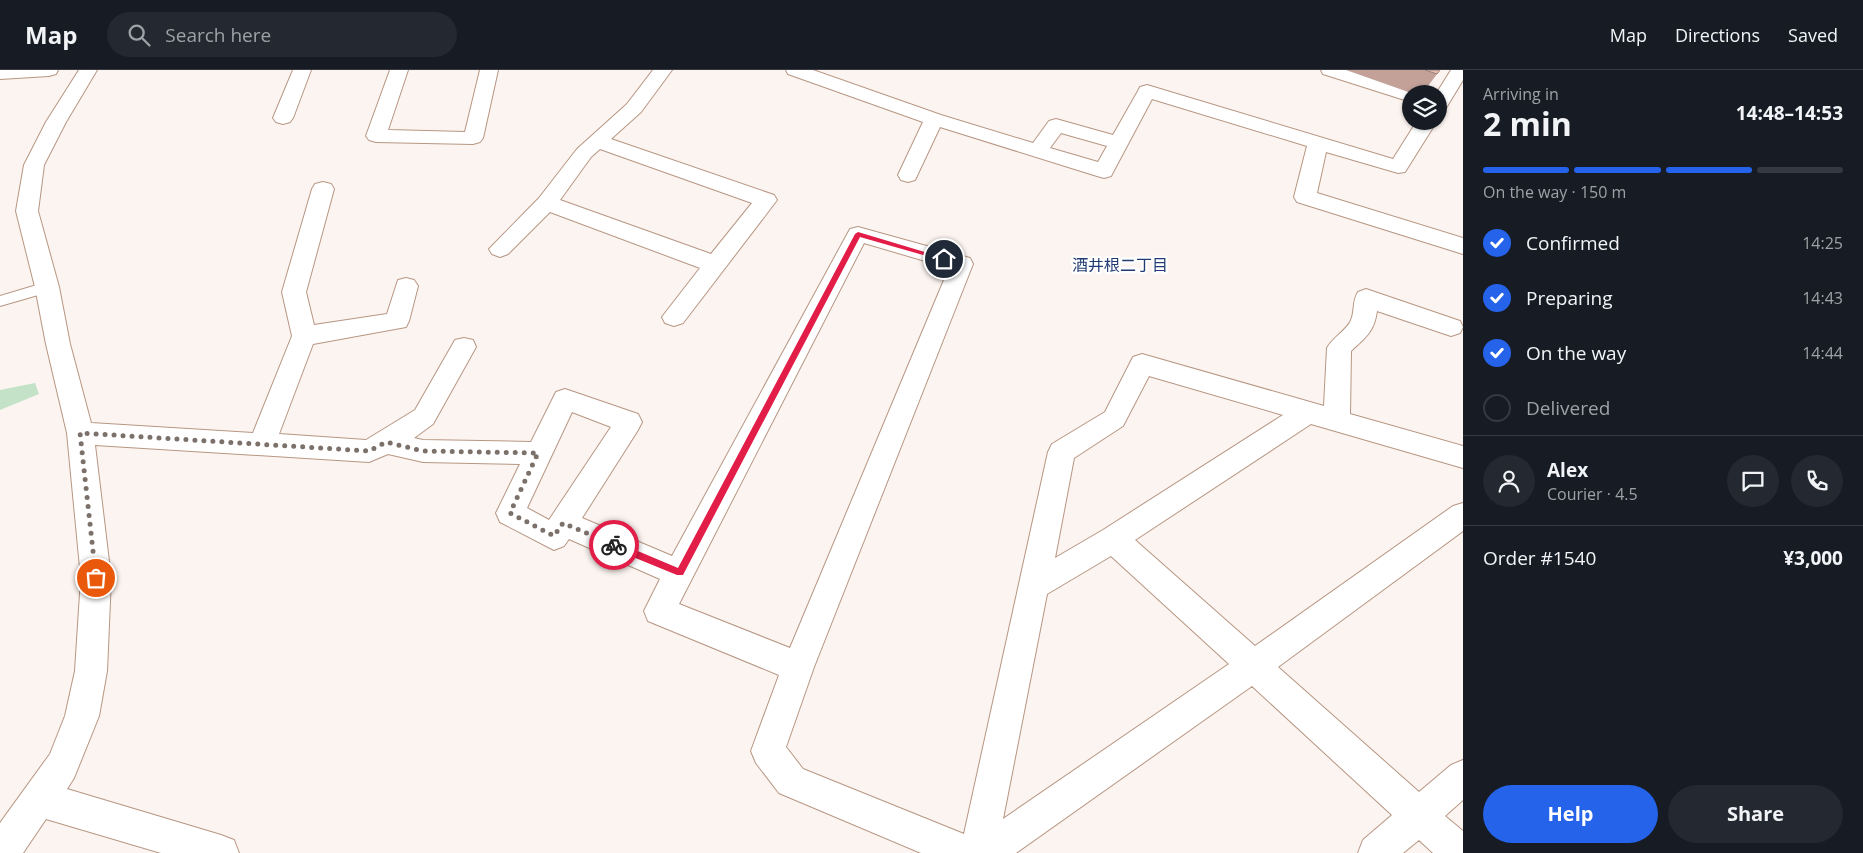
<!DOCTYPE html>
<meta charset="utf-8">
<style>
body{margin:0;font-family:"Open Sans","Noto Sans JP",sans-serif;background:#242831;color:#f1f3f6;height:100vh;display:flex;flex-direction:column;font-size:19px;white-space:nowrap}
*{box-sizing:border-box;margin:0}
p{font-size:16px;color:#9ea1a6}
.icon{flex:none;width:28px;height:28px;fill:none;stroke:currentColor;stroke-width:2;stroke-linecap:round;stroke-linejoin:round}
.map{position:relative;flex:1;overflow:hidden}
.side{display:flex;flex-direction:column;background:#171b24;width:400px}
.side>*{flex:none}
.tools{position:absolute;left:1402px;top:15px;display:grid;gap:10px}
.tools a{display:grid;place-items:center;width:45px;height:45px;border-radius:50%;background:#171b24;box-shadow:0 1px 4px #0004;font-size:25px}
.pin{position:absolute;display:grid;place-items:center;width:42px;height:42px;color:#fff;margin:-21px;border:2px solid #fff;border-radius:50%;box-shadow:0 1px 5px #0007}
.courier{position:absolute;display:grid;place-items:center;width:50px;height:50px;margin:-25px;border:4px solid #e11d48;border-radius:50%;background:#fff;color:#222;box-shadow:0 1px 6px #0007}
.overview em{font-style:normal;font-weight:700}
.overview div{display:flex;flex-direction:column-reverse}
.overview{display:flex;align-items:center;justify-content:space-between;height:85px;padding:0 20px}
h1{font-size:32px;font-weight:700;line-height:38px}
.bar{display:grid;grid-template-columns:repeat(4,1fr);gap:8px 5px;align-content:center;height:60px;padding:0 20px}
.bar i{height:6px;border-radius:4px;background:#363941}
.bar .active{background:#2563eb}
.bar p{grid-column:span 4}
.line{display:flex;align-items:center;gap:12px;padding:0 20px;border-top:1px solid #363941}
.line div{flex:1}
.round{display:grid;place-items:center;flex:none;width:52px;height:52px;border-radius:26px;background:#242831}
ol{padding:0 20px;list-style:none}
li{display:flex;align-items:center;gap:15px;height:55px}
li p{margin-inline-start:auto}
li .icon{padding:5px;border-radius:50%;background:#2563eb;color:#fff;stroke-width:4}
li:last-child{color:#9ea1a6}
li i{width:28px;height:28px;border:2px solid #363941;border-radius:50%}
.action{display:flex;gap:10px;margin-top:auto;padding:10px 20px}
.action a{flex:1;height:58px;border-radius:30px;background:#2563eb;color:#fff;font-size:20px;font-weight:700;line-height:58px;text-align:center}
.action a+a{background:#242831;color:#f1f3f6}
header{display:flex;align-items:center;gap:30px;box-sizing:border-box;height:70px;padding:0 25px;background:#171b24;border-bottom:1px solid #363941}
header strong{font-size:24px}
nav{display:flex;gap:28px;margin-inline-start:auto;font-size:18px}
.search{width:350px;height:45px;background:#242831;display:flex;align-items:center;gap:12px;box-sizing:border-box;padding:0 18px;border-radius:28px;color:#9ea1a6;font-size:19px}
main{display:flex;flex:1;min-height:0}
.map>svg:first-child{display:block}
.green{fill:#c4e2c7}
.lines{fill:none;stroke-linecap:round;stroke-linejoin:round}
.lane-casing{stroke:#b79683;stroke-width:2}
.street-casing{stroke:#b79683;stroke-width:2}
.lane{fill:#fff;fill-rule:evenodd}
.street{fill:#fff;fill-rule:evenodd}
.wall{fill:#c3a199}
.building{fill:#e3bbb2;stroke:#9f837d}
.route{fill:#e11d48}
.done{stroke:#7c716a;stroke-width:5;stroke-dasharray:0 9}
.labels{text-anchor:middle;dominant-baseline:central;stroke-width:4.5;stroke-linejoin:round;paint-order:stroke}
.neighbourhood-label{font-size:16px;fill:#223c73;stroke:#fff}
</style>
<header>
<strong>Map</strong>
<div class="search"><svg class="icon" aria-label="search" viewBox="0 0 24 24"><circle cx="10" cy="10" r="6"/><path d="M15 15l6 6"/></svg>Search here</div>
<nav><a>Map</a><a>Directions</a><a>Saved</a></nav>
</header>
<main>
<div class="map">
<svg width="1463" height="783" viewBox="0 0 1463 783">
<rect width="100%" height="100%" fill="#fcf4f0"/>
<path class="green" d="M35,313L39,324L0,340V320Z"/>
<g class="lines">
<defs>
<path id="lane" d="M47,212L52,213L54,217L52,221L0,236V226Z"/>
<g id="street">
<path d="M0,0H58L56,4L49,6L0,9Z"/>
<path d="M79,0H97L66,52L44,95L38,141L59,217L70,274L91,353L253,363L292,266L282,222L312,119L315,114L323,112L331,114L334,119L306,222L314,255L387,244L398,210L406,208L414,210L418,216L409,251L406,257L313,274L279,364L366,370L415,340L455,270L464,268L473,270L476,277L433,354L414,368L423,370L531,372L556,322L565,319L638,344L642,352L638,360L582,448L672,486L850,159L858,157L970,188L973,194L814,597L786,677L803,699L964,764L1048,382L1052,374L1105,342L1133,287L1142,284L1324,336L1327,278C1332,268 1348,259 1351,250C1355,241 1352,231 1358,222L1366,219L1460,251L1463,257L1460,263L1451,266L1377,241C1374,262 1366,267 1351,281L1350,344L1463,376V398L1311,354L1135,470L1255,576L1453,436L1463,433V461L1278,597L1419,722L1451,695L1463,690V730L1445,746L1463,761V783H1433L1419,770L1403,783H1358L1363,770L1392,745L1252,616L1016,783H921L779,723L756,693L751,681L779,605L648,551L644,541L660,509L569,469L564,476L554,480L500,452L496,443L520,394L423,392L388,384L369,392L95,375L111,508L107,601L99,646L74,708L67,719L221,765L234,770L239,783H161L46,749L23,783H0V753L50,684L65,646L75,601L81,508L67,363L46,274L35,217L16,141L24,95L46,52ZM864,173L949,198L790,578L679,534ZM1149,306L1283,345L1103,460L1055,488L1074,388L1123,356ZM572,342L611,357L549,450L527,438ZM1111,486L1229,594L1003,749L1047,524Z"/>
<path d="M293,0H311L293,48L290,52L283,54L276,52L273,48Z"/>
<path d="M390,0H408L388,60L465,62L480,0H498L483,68L480,72L473,74L376,72L369,70L366,66Z"/>
<path d="M653,0H672L641,42L611,69L774,125L777,130L683,253L674,256L665,253L662,247L700,198L550,142L508,184L500,187L492,184L489,179L539,128L577,79L627,34ZM600,79L752,133L711,184L560,130L591,87Z"/>
<path d="M786,0H813L941,45L1033,73L1049,51L1056,49L1113,65L1138,21L1140,17L1147,15L1393,89L1417,51H1437L1405,102L1398,103L1326,82L1317,123L1463,168V184L1297,132L1294,127L1307,76L1152,29L1111,106L1104,108L1097,106L940,57L915,110L908,112L901,110L898,105L923,52L788,4ZM1061,63L1107,76L1098,92L1050,78Z"/>
<path d="M1321,0H1349L1419,24H1411V32L1323,4Z"/>
<path d="M1451,0H1463V10L1446,38L1439,40V24H1436Z"/>
</g>
</defs>
<use href="#lane" class="lane-casing"/>
<use href="#street" class="street-casing"/>
<use href="#lane" class="lane"/>
<use href="#street" class="street"/>
</g>
<path class="wall" d="M1346,0H1440L1422,24H1414Z"/>
<path class="building" d="M1425,0H1440L1437,4Z"/>
<path class="route" d="M858,162L948,189L944,191L860,167L683,505H677L611,478V472L614,471L678,498L855,164Z"/>
<g class="lines">
<path class="done" d="M96,508L80,363L369,381L386,372L423,381L538,383L510,443L554,466L563,453L614,475"/>
</g>
<g class="labels">
<g class="neighbourhood-label">
<text x="1120" y="195">酒井根二丁目</text>
</g>
</g>
</svg>
<div class="tools">
<a><svg class="icon" aria-label="layers" viewBox="0 0 24 24"><path d="M12 4l9 5-9 5-9-5zM3 14l9 5 9-5"/></svg></a>
</div>
<div class="pin" style="left:96px;top:508px;background:#ea580c"><svg class="icon" aria-label="bag" viewBox="0 0 24 24"><path d="M5 8h14l-1 12H6zM9 8a3 3 0 0 1 6 0"/></svg></div>
<div class="pin" style="left:944px;top:189px;background:#1f2937"><svg class="icon" aria-label="home" viewBox="0 0 24 24"><path d="M3 11l9-7 9 7M6 9v11h12V9"/></svg></div>
<div class="courier" style="left:614px;top:475px"><svg class="icon" aria-label="bike" viewBox="0 0 24 24"><circle cx="6" cy="16" r="4"/><circle cx="18" cy="16" r="4"/><path d="M6 16l4-8h5l3 8M10 8l3 8H6M13 5h3"/></svg></div>
</div>
<section class="side">
<div class="overview"><div><h1>2 min</h1><p>Arriving in</p></div><em>14:48–14:53</em></div>
<div class="bar"><i class="active"></i><i class="active"></i><i class="active"></i><i></i><p>On the way · 150 m</p></div>
<ol>
<li><svg class="icon" aria-label="check" viewBox="0 0 24 24"><path d="M5 12l5 5 9-10"/></svg>Confirmed<p>14:25</p></li>
<li><svg class="icon" aria-label="check" viewBox="0 0 24 24"><path d="M5 12l5 5 9-10"/></svg>Preparing<p>14:43</p></li>
<li><svg class="icon" aria-label="check" viewBox="0 0 24 24"><path d="M5 12l5 5 9-10"/></svg>On the way<p>14:44</p></li>
<li><i></i>Delivered</li>
</ol>
<div class="line" style="height:90px"><a class="round"><svg class="icon" aria-label="person" viewBox="0 0 24 24"><circle cx="12" cy="8" r="4"/><path d="M4 21q1-7 8-7t8 7"/></svg></a><div><b>Alex</b><p>Courier · 4.5</p></div><a class="round"><svg class="icon" aria-label="chat" viewBox="0 0 24 24"><path d="M4 5h16v11H9l-5 4z"/></svg></a><a class="round"><svg class="icon" aria-label="phone" viewBox="0 0 24 24"><path d="M5 4h4l2 5-3 2q2 4 5 5l2-3 5 2v4C11 20 4 13 5 4z"/></svg></a></div>
<div class="line" style="height:65px"><div>Order #1540</div><b>¥3,000</b></div>
<div class="action"><a>Help</a><a>Share</a></div>
</section>
</main>
